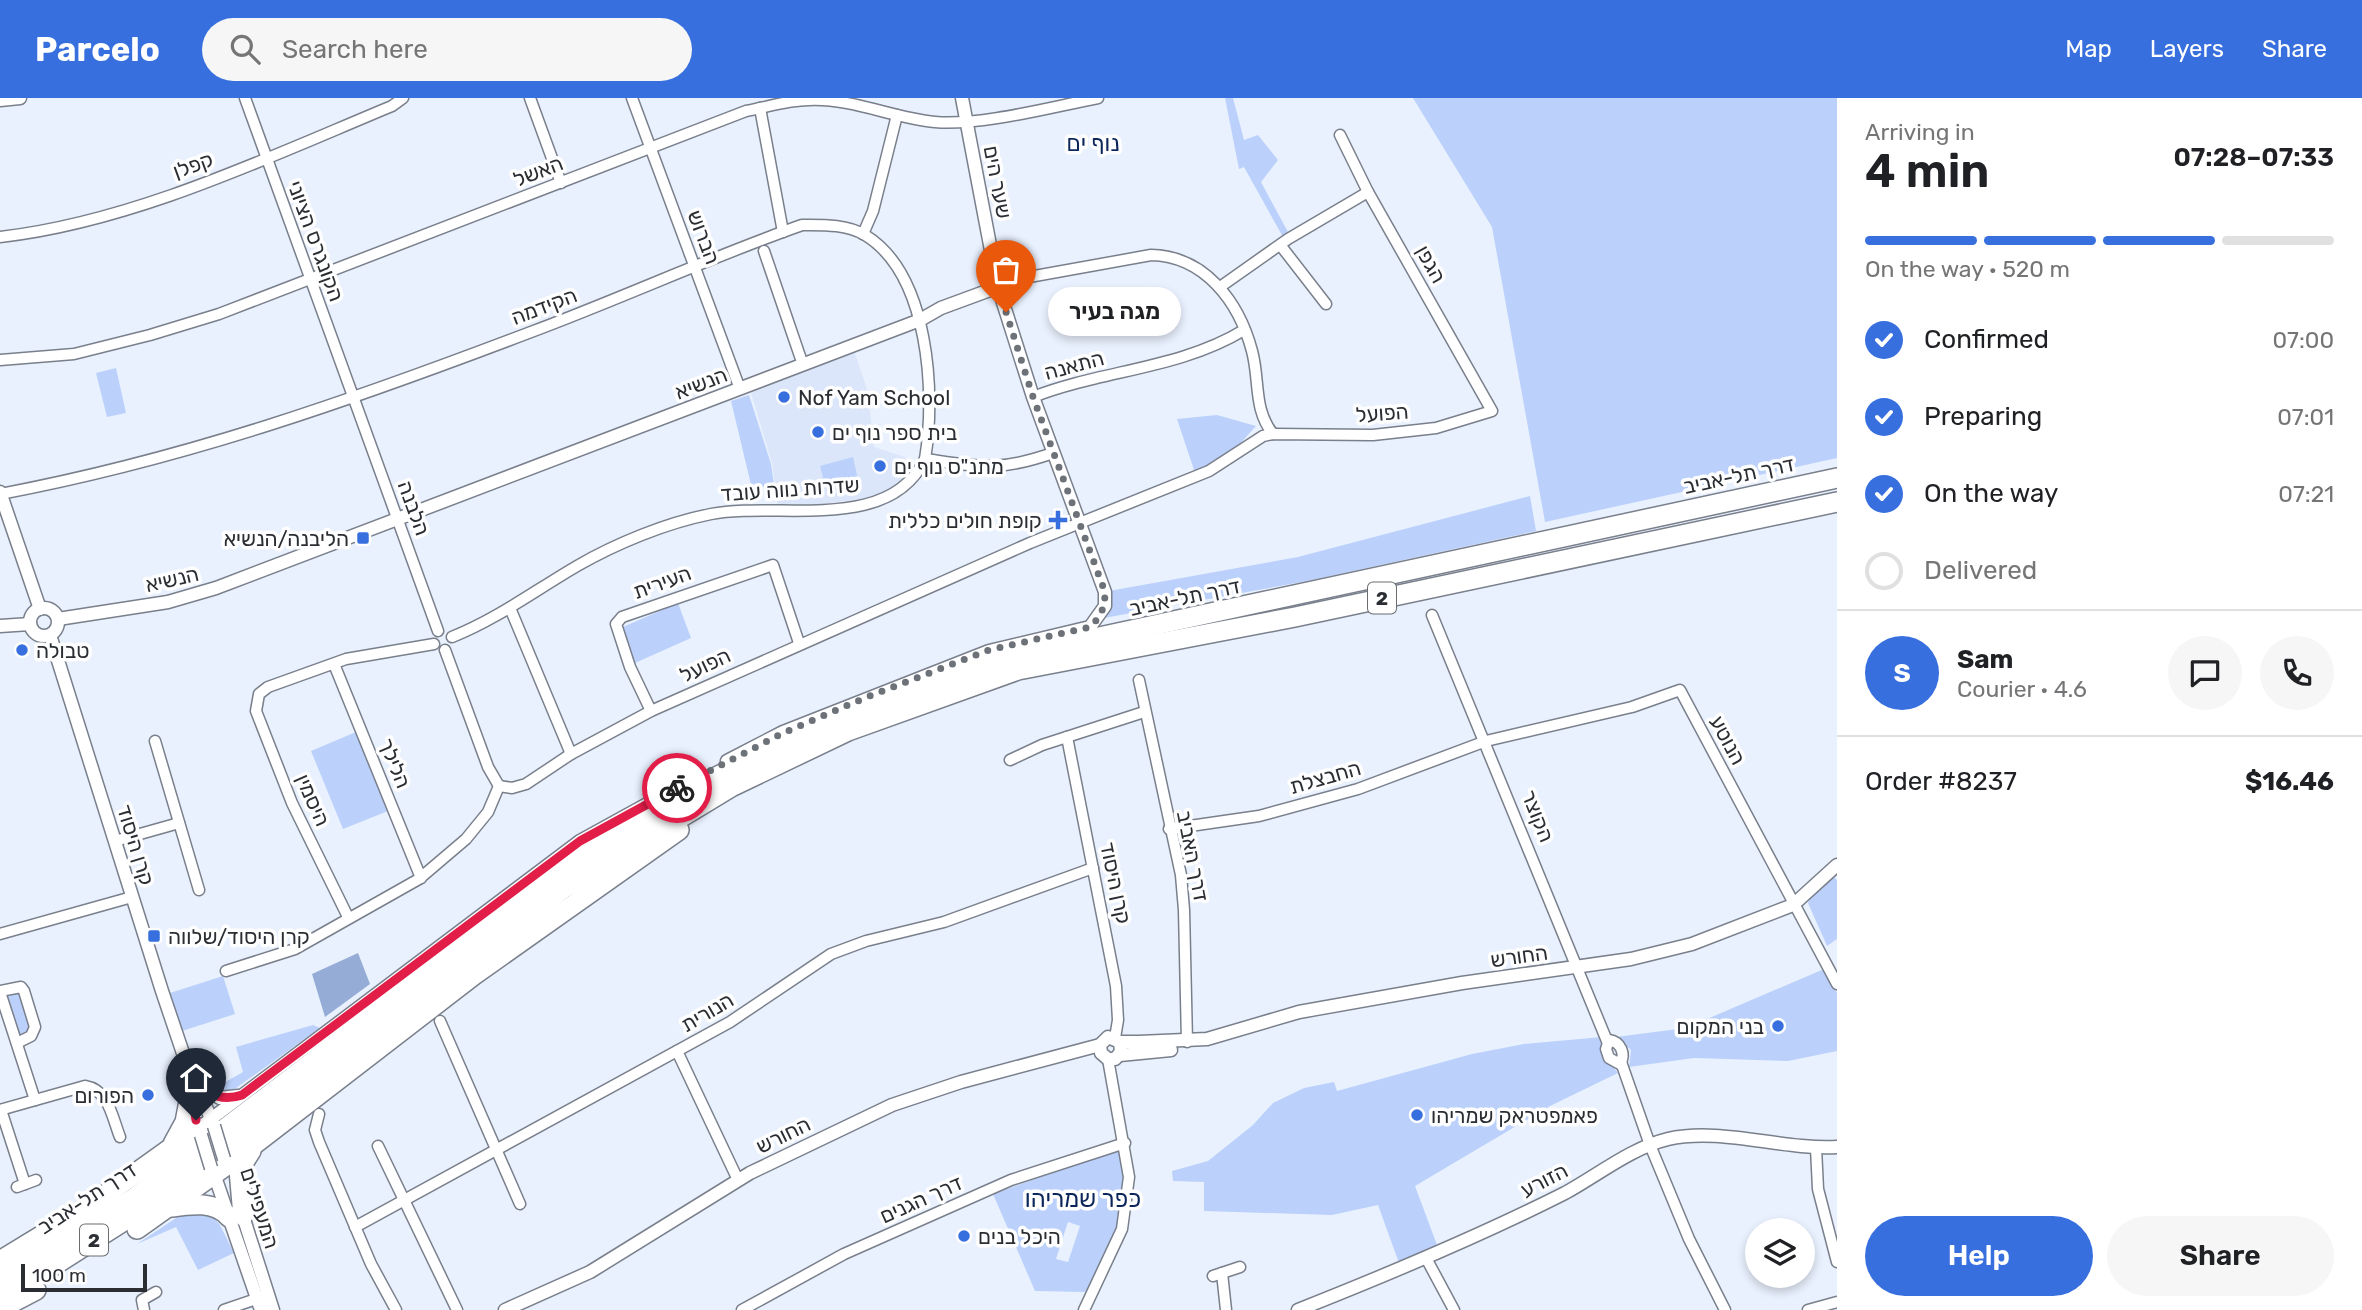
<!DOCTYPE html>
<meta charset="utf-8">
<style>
body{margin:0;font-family:Rubik,Heebo,sans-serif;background:#f6f6f6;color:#202124;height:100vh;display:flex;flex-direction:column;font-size:26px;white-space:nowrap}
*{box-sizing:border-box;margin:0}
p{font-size:23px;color:#757577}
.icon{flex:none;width:38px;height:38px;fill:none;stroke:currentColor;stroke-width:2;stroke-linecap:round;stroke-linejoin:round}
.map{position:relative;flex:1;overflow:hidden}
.details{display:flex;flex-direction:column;background:#fff;width:525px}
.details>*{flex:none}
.fabs{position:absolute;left:1745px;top:1120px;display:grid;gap:14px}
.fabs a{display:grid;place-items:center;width:70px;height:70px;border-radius:50%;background:#fff;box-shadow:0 4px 10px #0003;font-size:35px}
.scale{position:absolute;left:21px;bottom:18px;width:126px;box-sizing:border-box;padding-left:7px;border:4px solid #2a2d32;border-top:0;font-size:19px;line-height:24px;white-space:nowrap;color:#2a2d32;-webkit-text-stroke:5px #fefefe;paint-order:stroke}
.pin{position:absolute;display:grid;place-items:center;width:60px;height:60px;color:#fff;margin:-72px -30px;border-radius:50% 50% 50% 0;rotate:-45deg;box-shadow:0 0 7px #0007}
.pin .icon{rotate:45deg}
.courier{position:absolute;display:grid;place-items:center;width:70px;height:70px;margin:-35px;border:5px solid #e11d48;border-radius:50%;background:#fff;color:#222;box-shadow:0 2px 9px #0007}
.bubble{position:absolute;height:49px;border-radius:24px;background:#fff;box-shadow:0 4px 10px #0003;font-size:23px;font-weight:600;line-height:49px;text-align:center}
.summary em{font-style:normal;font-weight:600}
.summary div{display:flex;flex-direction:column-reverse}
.summary{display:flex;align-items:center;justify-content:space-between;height:119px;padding:0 28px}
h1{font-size:46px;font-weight:600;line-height:52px}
.bar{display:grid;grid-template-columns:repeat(4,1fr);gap:10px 7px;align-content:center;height:84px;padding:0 28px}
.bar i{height:9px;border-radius:5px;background:#e0e0e0}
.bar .active{background:#376fde}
.bar p{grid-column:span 4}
.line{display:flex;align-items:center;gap:18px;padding:0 28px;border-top:2px solid #e0e0e0}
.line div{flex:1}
.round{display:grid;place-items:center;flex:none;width:74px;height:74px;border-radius:37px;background:#f6f6f6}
ol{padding:0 28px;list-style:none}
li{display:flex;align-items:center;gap:21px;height:77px}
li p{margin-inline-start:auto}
li .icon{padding:7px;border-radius:50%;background:#376fde;color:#fff;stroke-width:4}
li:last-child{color:#757577}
li i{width:38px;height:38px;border:4px solid #e0e0e0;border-radius:50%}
.cta{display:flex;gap:14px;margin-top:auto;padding:14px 28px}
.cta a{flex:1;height:80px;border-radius:42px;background:#376fde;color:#fff;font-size:28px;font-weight:600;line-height:80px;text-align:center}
.cta a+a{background:#f6f6f6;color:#202124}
header{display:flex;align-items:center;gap:42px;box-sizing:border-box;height:98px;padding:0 35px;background:#376fde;color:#fff}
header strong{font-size:33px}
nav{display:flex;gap:38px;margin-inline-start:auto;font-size:24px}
.search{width:490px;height:63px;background:#f6f6f6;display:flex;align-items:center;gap:18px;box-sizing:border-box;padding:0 24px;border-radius:38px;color:#757577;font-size:26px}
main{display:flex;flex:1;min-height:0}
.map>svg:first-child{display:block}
.built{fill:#dbe6fa}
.green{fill:#bbd1fb;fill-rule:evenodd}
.forest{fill:#95acd6}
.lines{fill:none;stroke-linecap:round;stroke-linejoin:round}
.minor-casing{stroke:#797f8b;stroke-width:13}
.tertiary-casing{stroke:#797f8b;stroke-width:15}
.motorway-casing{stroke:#797f8b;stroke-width:22}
.minor{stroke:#fff;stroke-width:10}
.tertiary{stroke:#fff;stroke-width:12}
.motorway{stroke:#fff;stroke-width:19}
.tertiary-bridge-casing{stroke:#797f8b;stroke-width:15;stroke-linecap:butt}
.tertiary-bridge{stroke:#fff;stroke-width:12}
.done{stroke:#6d7279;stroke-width:7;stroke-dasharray:0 12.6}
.route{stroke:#e11d48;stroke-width:9}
.poi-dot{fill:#376fde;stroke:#fefefe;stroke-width:2.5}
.labels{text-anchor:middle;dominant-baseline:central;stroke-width:7;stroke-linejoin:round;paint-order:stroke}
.shield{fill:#fefefe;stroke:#6a6c6f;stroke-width:2}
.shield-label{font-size:19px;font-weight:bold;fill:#2a2d32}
.street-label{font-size:21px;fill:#2a2d32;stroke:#fefefe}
.poi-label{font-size:21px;fill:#2a2d32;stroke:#fefefe;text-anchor:start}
.neighbourhood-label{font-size:23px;fill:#0c265b;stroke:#fefefe}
.quarter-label{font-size:24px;fill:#0c265b;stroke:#fefefe}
</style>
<header>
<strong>Parcelo</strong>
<div class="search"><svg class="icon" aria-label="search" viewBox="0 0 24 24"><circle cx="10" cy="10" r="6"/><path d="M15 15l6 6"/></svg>Search here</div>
<nav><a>Map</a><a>Layers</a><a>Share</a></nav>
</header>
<main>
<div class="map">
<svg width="1837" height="1212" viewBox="0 0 1837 1212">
<rect width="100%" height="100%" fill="#e9f1fe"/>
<path class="built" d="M854,253L868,294L874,349L905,359L909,378L880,399L778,411L772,365L751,295Z"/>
<g class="green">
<path d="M1225,0H1233L1244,42L1258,37L1278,62L1261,84L1289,136L1283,139L1244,69L1239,71Z"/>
<path d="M1413,0H1837V360L1545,424L1492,129Z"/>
<path d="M116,270L126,315L107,319L96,275Z"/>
<path d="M749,297L771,366L774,387L752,391L731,303Z"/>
<path d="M1217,317L1256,328L1228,359L1195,375L1177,321Z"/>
<path d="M853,359L860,391L828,399L820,368Z"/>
<path d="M1530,398L1536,433L1307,483L1104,520L1109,493L1298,459Z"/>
<path d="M678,505L691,540L635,565L623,529Z"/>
<path d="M356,634L388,713L343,731L311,653Z"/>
<path d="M1834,779L1837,782V841L1827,848L1808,805L1812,797Z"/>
<path d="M1824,871L1837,895V953L1788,963L1694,960L1629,969L1631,952L1616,939L1686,930Z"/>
<path d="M223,878L235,916L182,933L170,895Z"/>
<path d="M19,892L32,927L28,935L21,938L18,937L6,899Z"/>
<path d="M313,927L320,930L236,990C214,1000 208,984 203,966L210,968L216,987H220L243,974L236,949Z"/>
<path d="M1602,939L1610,965L1618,975L1550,1008L1415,1088L1437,1147L1399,1165L1378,1107L1332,1117L1204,1113V1084L1173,1083L1172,1073L1208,1063L1253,1027L1273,1005L1304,990L1334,984L1337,993L1472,956L1524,946Z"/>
<path d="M1121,1050C1128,1103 1118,1151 1085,1194L1035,1193L993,1096ZM1068,1124L1080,1128L1068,1164L1056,1161Z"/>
<path d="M206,1112L220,1127L234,1155L198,1172L176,1129L137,1146L185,1114Z"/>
</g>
<path class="forest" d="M358,855L370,886L325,919L312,876Z"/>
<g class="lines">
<defs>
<g id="minor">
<path d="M245,0L438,533"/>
<path d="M530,0L561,85"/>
<path d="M632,0L740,291"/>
<path d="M760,10L783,134"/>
<path d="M863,136L873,113L897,17"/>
<path d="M0,139C133,124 269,59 392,8L403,0"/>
<path d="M1281,148L1326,206"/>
<path d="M764,153L803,267"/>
<path d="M998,189L1018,181L1151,157C1205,158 1239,204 1252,253C1260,282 1253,311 1273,336"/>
<path d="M1220,189L1288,141L1368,94"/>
<path d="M0,262L74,256L150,237L219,216L746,13C768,9 787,2 809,2C852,0 893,20 935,24C981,28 1051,9 1098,0"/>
<path d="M1033,299C1102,272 1180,271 1244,232"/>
<path d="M0,396C186,361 355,301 531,234C622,200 711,159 802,127C823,127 846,126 865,137C929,176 936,295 925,361"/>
<path d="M510,510L571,656"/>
<path d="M1432,517L1607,943"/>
<path d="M452,539C497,521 536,492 577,468C617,445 666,425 711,416C778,403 889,436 925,361C981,369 998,374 1053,355"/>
<path d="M445,552L488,669L499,688"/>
<path d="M334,566L421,780"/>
<path d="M1139,582L1181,777L1184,812L1187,944"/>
<path d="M651,613L630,569L616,526L622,519L773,467L799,545"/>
<path d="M1067,639L1116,888L1118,922L1115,940"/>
<path d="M155,643L199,792"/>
<path d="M1010,662L1042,647L1144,614"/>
<path d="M499,688L512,690L526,686L571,656L651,613L1030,445L1209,373L1263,338L1273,336L1373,337L1436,330L1492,313L1368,94L1340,37"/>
<path d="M1169,731L1259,718L1358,691L1486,643L1632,609L1680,592L1837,886"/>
<path d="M115,743L179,725"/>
<path d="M348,819L292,705L256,613L259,596L268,589L346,561L434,546"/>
<path d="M0,836L132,799"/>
<path d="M226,873L295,851L419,781L466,741L488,714L499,688"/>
<path d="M0,893L21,889L24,893L35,929L31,938L17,945"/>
<path d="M0,894L35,1002"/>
<path d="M440,923L520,1106"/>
<path d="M1609,942C1621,944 1626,956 1620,966L1609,960L1606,951Z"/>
<path d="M677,953L738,1082"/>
<path d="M1621,964L1650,1047L1689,1141L1725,1212"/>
<path d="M0,1012L85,988C109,992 112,1019 120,1039"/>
<path d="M1,1012L25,1086"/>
<path d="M319,1016L315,1032L319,1044L371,1166L396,1212"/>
<path d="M378,1048L457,1212"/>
<path d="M1816,1050L1818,1091L1837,1164"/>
<path d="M17,1089L36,1082"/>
<path d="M355,1129L730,924L831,856L866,843L944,824L1093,770"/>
<path d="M1426,1160L1454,1212"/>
<path d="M1222,1175L1226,1212"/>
<path d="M1213,1178L1240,1169"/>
<path d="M144,1212L142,1202L156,1194"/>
<path d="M224,1212L262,1199"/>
<path d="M742,1212L844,1156L1011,1082L1125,1045"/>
<path d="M1084,1212L1122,1131L1129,1079L1108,961"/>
<path d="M1808,1212L1837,1204"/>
</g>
<g id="tertiary">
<path d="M0,2L20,0"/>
<path d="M0,394L40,511"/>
<circle cx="44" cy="524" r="14"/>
<path d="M58,521L168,504L216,490L920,222L941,210L998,189"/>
<path d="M0,528L30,526"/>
<path d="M50,537L162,893L187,967L213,1025"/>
<path d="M727,663L783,634L989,553L1090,529L1105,508V494L1033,299L998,189L962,0"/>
<path d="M1120,944L1121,954L1115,961H1108L1101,955L1100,947L1108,939L1120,944H1139L1207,941L1299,914L1462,885L1631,861L1692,846L1793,807L1837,767"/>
<path d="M1120,957L1171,952"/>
<path d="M198,987L220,1000L238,998"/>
<path d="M199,1030L580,743L689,683"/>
<path d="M212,1070L261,1212"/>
<path d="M241,1112L273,1212"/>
<path d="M505,1212L590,1174L750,1075L892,1007L961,984L1100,947"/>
<path d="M1298,1212C1389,1176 1478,1139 1565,1095C1598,1077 1631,1050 1668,1041C1720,1029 1783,1052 1837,1049"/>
</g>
<g id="motorway">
<path d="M173,1046L185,1024L190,998"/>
<path d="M172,1109C192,1106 215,1103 229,1119"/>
<path d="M243,1118L239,1072L251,1053"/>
<path d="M137,1131L234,1062L474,877L679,732"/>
<path d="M0,1163L90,1108L199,1030"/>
<path d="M0,1178L33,1162L134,1100L570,767L702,686L808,633L1016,557L1837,380"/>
<path d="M0,1196L42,1175L138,1114L564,790L731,689L848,633L1018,572L1295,519L1837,404"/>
<path d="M0,1211L36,1192"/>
</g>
</defs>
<use href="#minor" class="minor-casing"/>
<use href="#tertiary" class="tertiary-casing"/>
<use href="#motorway" class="motorway-casing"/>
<use href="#minor" class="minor"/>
<use href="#tertiary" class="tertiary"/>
<use href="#motorway" class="motorway"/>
<defs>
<g id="tertiary-bridge">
<path d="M214,1028L224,1061"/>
<path d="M201,1037L211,1070"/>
</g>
</defs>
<use href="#tertiary-bridge" class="tertiary-bridge-casing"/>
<use href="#tertiary-bridge" class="tertiary-bridge"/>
</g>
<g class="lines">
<path class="done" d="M677,690L783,635L867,599L989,552L1090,529C1101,518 1105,510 1105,494L1033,299L1006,214"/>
<path class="route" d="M196,1022L187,967C199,990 215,1006 242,997L580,743L677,690"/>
</g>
<g class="poi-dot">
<circle cx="784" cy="299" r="7"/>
<circle cx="818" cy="334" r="7"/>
<circle cx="880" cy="368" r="7"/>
<path d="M1054.5 411.5h7v7h7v7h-7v7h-7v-7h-7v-7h7z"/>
<rect x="356" y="433" width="14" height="14" rx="3.5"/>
<circle cx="22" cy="552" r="7"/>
<rect x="147" y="831" width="14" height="14" rx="3.5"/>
<circle cx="1778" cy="928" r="7"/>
<circle cx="148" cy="997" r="7"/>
<circle cx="1417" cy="1017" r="7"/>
<circle cx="964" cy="1138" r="7"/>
</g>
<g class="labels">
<g class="shield">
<rect x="1368" y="484.5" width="28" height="31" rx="5"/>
<rect x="80" y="1126.5" width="28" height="31" rx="5"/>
</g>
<g class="shield-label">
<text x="1382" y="500">2</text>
<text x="94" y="1142">2</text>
</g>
<g class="street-label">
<text transform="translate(193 67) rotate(-20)">קפלן</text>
<text transform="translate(538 73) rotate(-21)">האשל</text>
<text transform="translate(998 84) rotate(79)">שער הים</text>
<text transform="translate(704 139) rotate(69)">הברוש</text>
<text transform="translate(316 143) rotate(70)">הקונגרס הציוני</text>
<text transform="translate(1431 166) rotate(61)">הגפן</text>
<text transform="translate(544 208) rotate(-21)">הקידמה</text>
<text transform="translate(1074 267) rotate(-15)">התאנה</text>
<text transform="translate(701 285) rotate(-21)">הנשיא</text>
<text transform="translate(1382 315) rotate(-4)">הפועל</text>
<text transform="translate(1739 377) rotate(-12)">דרך תל-אביב</text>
<text transform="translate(790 391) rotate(-4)">שדרות נווה עובד</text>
<text transform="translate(414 410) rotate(70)">הלבנה</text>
<text transform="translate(172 481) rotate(-13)">הנשיא</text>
<text transform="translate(662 484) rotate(-20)">העירית</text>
<text transform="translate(1185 499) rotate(-12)">דרך תל-אביב</text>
<text transform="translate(705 567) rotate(-25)">הפועל</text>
<text transform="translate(1728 642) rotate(62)">הנוטע</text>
<text transform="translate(395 665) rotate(68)">הלילך</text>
<text transform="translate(1325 679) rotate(-16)">החבצלת</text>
<text transform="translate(313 702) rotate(66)">היסמין</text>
<text transform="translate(1538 718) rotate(68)">הקוצר</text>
<text transform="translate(136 747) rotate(73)">קרן היסוד</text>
<text transform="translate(1193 758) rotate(79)">דרך האביב</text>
<text transform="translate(1116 785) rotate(78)">קרן היסוד</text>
<text transform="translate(1519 858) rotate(-8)">החורש</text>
<text transform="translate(707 914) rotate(-30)">הנורית</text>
<text transform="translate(783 1037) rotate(-26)">החורש</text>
<text transform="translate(1544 1082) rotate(-27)">הזורע</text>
<text transform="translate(87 1100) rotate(-33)">דרך תל-אביב</text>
<text transform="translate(921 1101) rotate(-24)">דרך הגנים</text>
<text transform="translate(260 1110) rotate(72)">המעפילים</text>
</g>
<g class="poi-label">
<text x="798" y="299">Nof Yam School</text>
<text x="832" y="334">בית ספר נוף ים</text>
<text x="894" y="368">מתנ"ס נוף ים</text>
<text x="1042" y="422" text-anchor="end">קופת חולים כללית</text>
<text x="349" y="440" text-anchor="end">הליבנה/הנשיא</text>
<text x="36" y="552">טבולה</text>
<text x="168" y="838">קרן היסוד/שלווה</text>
<text x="1764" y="928" text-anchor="end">בני המקום</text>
<text x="134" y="997" text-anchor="end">הפורום</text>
<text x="1431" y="1017">פאמפטראק שמריהו</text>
<text x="978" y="1138">היכל בנים</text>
</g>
<g class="neighbourhood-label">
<text x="1093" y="45">נוף ים</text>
</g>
<g class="quarter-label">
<text x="1083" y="1101">כפר שמריהו</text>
</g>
</g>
</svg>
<div class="fabs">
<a><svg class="icon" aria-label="layers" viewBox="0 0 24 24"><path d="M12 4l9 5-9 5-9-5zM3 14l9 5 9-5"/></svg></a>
</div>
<div class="scale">100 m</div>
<div class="pin" style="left:1006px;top:214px;background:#ea580c"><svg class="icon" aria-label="bag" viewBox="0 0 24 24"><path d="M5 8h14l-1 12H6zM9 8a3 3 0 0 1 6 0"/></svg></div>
<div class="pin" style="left:196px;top:1022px;background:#1f2937"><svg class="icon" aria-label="home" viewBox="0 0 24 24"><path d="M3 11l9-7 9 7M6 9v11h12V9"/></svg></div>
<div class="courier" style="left:677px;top:690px"><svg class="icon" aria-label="bike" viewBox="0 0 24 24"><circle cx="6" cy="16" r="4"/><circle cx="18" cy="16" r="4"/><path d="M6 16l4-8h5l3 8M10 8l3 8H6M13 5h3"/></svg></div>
<div class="bubble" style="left:1048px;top:189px;width:133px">מגה בעיר</div>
</div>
<section class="details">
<div class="summary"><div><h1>4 min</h1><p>Arriving in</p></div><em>07:28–07:33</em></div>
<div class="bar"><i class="active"></i><i class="active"></i><i class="active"></i><i></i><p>On the way · 520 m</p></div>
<ol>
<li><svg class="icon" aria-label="check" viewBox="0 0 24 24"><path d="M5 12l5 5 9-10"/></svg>Confirmed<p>07:00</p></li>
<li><svg class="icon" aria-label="check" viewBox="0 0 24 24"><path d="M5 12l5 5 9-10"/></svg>Preparing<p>07:01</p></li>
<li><svg class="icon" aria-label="check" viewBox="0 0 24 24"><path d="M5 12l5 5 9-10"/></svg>On the way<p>07:21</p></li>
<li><i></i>Delivered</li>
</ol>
<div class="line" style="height:126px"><b class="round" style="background:#376fde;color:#fff">S</b><div><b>Sam</b><p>Courier · 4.6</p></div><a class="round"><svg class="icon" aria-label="chat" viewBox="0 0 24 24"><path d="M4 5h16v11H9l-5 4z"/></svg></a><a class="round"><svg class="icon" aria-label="phone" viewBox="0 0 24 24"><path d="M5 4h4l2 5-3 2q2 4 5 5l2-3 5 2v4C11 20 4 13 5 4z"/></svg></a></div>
<div class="line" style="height:91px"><div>Order #8237</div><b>$16.46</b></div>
<div class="cta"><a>Help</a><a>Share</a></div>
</section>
</main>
